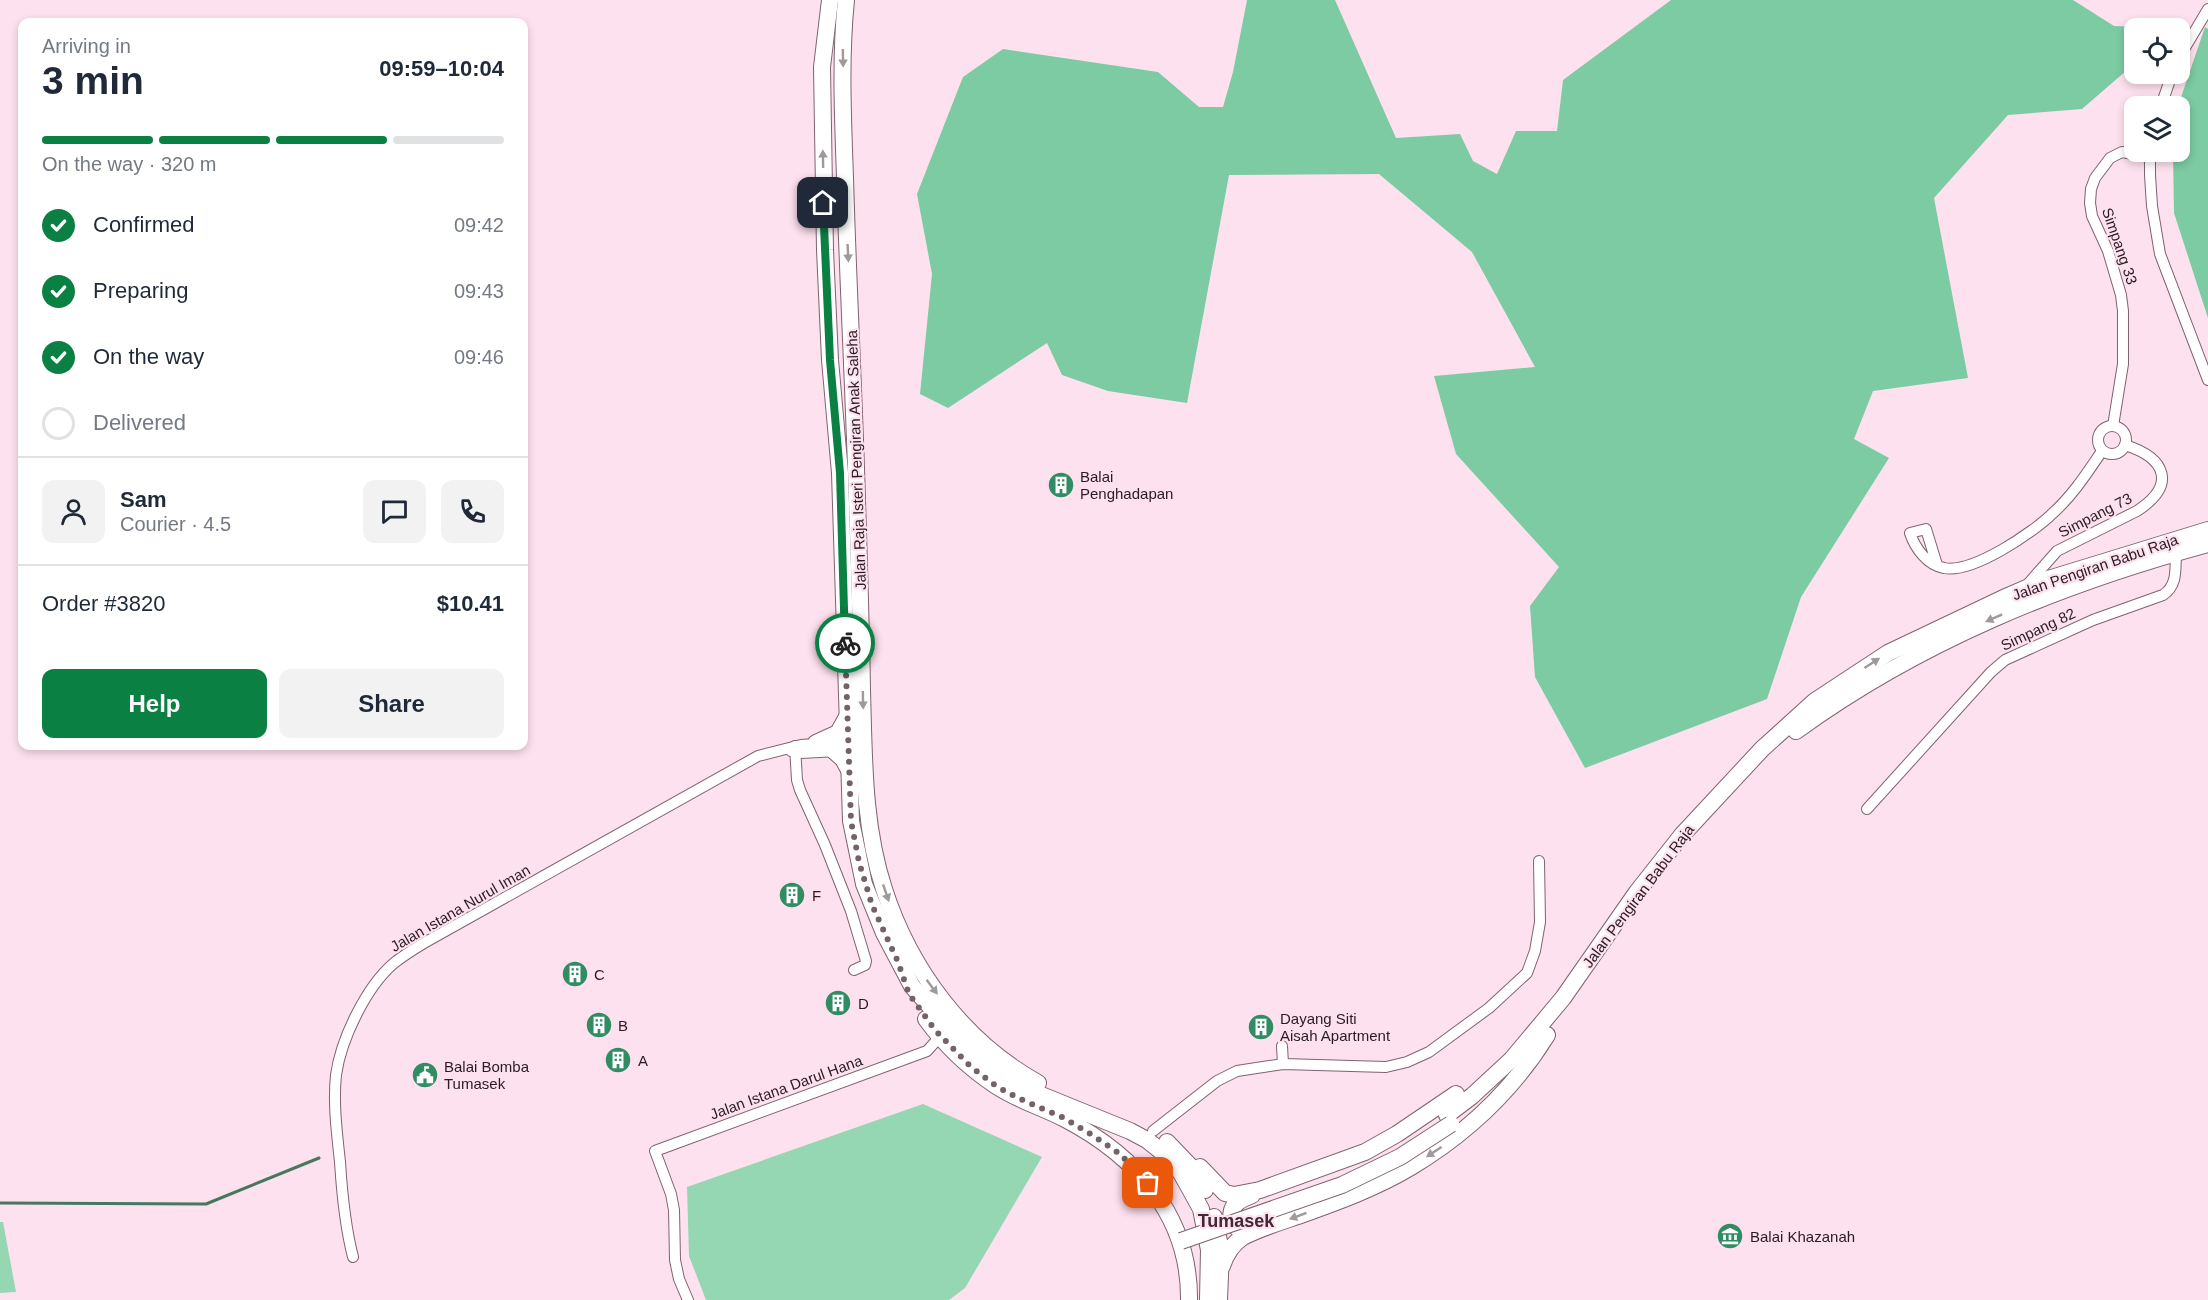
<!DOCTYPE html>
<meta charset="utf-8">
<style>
body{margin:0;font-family:Arial,sans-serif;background:#f2f2f3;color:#1f2937;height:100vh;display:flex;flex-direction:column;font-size:22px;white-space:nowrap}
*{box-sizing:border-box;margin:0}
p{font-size:20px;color:#747a83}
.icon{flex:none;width:33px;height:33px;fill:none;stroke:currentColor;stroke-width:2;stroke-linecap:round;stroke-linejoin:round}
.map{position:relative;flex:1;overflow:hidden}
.sheet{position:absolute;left:18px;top:18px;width:510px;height:732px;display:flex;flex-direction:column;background:#fff;border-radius:12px;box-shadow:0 3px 9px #0003}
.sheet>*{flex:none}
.buttons{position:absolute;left:2124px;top:18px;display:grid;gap:12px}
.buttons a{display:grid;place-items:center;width:66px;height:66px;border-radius:12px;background:#fff;box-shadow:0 3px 9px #0003;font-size:30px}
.pin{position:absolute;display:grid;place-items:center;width:51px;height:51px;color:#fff;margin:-26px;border-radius:12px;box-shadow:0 3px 9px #0006}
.courier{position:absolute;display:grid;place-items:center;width:60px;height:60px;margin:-30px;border:4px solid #0b8043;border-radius:50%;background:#fff;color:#222;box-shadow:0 2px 8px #0007}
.overview em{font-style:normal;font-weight:700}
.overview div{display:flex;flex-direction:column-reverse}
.overview{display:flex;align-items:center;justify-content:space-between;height:102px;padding:0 24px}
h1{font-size:39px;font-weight:700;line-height:45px}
.bar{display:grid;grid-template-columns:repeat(4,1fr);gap:9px 6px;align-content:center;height:72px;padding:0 24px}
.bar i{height:8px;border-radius:4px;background:#e0e1e3}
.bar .active{background:#0b8043}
.bar p{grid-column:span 4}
.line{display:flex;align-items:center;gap:15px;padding:0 24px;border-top:2px solid #e0e1e3}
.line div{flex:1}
.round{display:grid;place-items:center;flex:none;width:63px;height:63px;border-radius:12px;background:#f2f2f3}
ol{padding:0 24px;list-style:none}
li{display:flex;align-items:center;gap:18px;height:66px}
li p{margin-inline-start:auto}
li .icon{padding:6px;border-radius:50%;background:#0b8043;color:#fff;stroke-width:4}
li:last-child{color:#747a83}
li i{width:33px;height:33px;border:3px solid #e0e1e3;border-radius:50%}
.action{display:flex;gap:12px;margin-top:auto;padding:12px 24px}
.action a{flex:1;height:69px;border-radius:12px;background:#0b8043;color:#fff;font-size:24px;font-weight:700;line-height:69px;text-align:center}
.action a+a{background:#f2f2f3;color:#1f2937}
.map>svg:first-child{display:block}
.green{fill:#95d6b3}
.forest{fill:#7ccba2}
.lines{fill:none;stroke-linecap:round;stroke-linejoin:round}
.stream{stroke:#45785f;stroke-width:3}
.street-casing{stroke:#806270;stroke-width:12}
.primary-casing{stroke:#806270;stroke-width:18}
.street{stroke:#fff;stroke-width:10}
.primary{stroke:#fff;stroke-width:16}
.primary-bridge-casing{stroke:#806270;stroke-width:18;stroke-linecap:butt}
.primary-bridge{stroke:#fff;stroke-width:16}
.oneway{fill:#9f999c}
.done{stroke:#746169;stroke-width:6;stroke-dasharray:0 10.8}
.route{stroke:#0b8043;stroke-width:8}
.labels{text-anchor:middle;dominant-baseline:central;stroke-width:4.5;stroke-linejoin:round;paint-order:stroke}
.street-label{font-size:15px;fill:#291c22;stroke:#fee1ee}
.poi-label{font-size:15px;fill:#291c22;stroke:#fee1ee;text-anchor:start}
.quarter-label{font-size:18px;font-weight:bold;fill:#422835;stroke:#fee1ee}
</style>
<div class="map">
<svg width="2208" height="1300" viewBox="0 0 2208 1300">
<rect width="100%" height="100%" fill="#fee1ee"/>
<g class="green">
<path d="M923,1104L1042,1157L965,1288L949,1300H706L689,1256L687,1187Z"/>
<path d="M0,1222H3L16,1292L0,1293Z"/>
</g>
<g class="forest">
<path d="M1247,0H1335L1396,138L1460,134L1473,161L1497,174L1516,131H1557L1563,80L1671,0H2073L2114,26L2178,28H2134V64L2082,109L2008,115L1934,198L1968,378L1873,391L1854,439L1889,458L1801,597L1767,699L1585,768L1535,677L1530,606L1559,567L1456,454L1434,376L1535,367L1472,252L1379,174L1229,175L1187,403L1108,391L1062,375L1047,343L948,408L920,394L932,274L917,194L963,77L1003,49L1158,72L1199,107H1223L1233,72Z"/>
<path d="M2205,27L2208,29V318L2174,213L2173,152H2180V106H2178Z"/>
</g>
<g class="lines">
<path class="stream" d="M0,1203L206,1204L319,1158"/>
<defs>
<g id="street">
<path d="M2180,56L2208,9"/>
<path d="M2161,106L2172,74"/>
<path d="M2150,152V175L2152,206L2160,254L2208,380"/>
<circle cx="2112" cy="440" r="14"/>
<path d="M2113,426L2123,364V311L2121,295L2108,251L2092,216L2090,203L2091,189L2095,178L2110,158L2122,152L2149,157"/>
<path d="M1937,565L1926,529L1910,533C1915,548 1927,565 1944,568C1972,574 2034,532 2053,513C2073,495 2087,473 2102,451"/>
<path d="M2028,584L2057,551L2137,511C2177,485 2166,458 2125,445"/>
<path d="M795,746L797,780L800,790L825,845L851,911L866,961L865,965L854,970"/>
<path d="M791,751L801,753L838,751"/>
<path d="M1867,809L1991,672L2005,660L2093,620L2163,595C2178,585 2175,569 2176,553"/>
<path d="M1282,1046L1283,1064"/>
<path d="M1153,1131L1217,1081L1237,1071L1283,1064L1386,1067L1407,1062L1429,1052L1489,1008L1527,973L1535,951L1540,922L1539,861"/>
<path d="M353,1257C345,1226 342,1194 340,1162C337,1134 333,1104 336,1075C341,1039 366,987 394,963C403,956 414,949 424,943L758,756L801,745L854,741"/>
<path d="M688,1300L679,1279L675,1260L674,1210L671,1194L655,1151L927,1051L936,1041L937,1033"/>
</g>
<g id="primary">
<path d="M830,0L822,67L825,250L830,360L840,473L851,821L864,884L884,933L912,986L963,1044L1003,1075L1024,1088L1130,1131L1147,1140L1162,1152L1181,1173L1201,1209L1209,1250L1208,1300"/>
<path d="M846,0C840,59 843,119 845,178C848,286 854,393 857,500C859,563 861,627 862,690C864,757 863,825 884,889C910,970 964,1042 1038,1083"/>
<path d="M1796,731C1920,641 2061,584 2208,544"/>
<path d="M816,743L838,733L847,717"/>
<path d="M834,751L843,759L849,770"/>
<path d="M926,1019C945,1045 968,1067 995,1085C1017,1100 1042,1107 1065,1119C1136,1156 1190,1216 1189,1300"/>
<path d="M1447,1115L1472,1096L1512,1059L1563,998L1637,892L1682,835L1762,749L1815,701L1888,653L2008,596L2045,580L2208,530"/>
<path d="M1167,1142L1190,1166L1205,1190"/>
<path d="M1200,1167L1225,1193L1234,1195L1260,1190L1365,1152L1397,1134L1456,1094"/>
<path d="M1214,1217L1221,1251L1219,1300"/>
<path d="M1242,1231C1231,1226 1227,1211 1238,1202C1242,1199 1247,1197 1252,1195"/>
<path d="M1222,1266C1226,1254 1232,1244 1243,1237C1260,1228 1280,1222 1298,1216C1337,1202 1376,1188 1411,1167C1466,1134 1513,1090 1547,1035"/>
</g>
</defs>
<use href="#street" class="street-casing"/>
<use href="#primary" class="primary-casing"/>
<use href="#street" class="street"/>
<use href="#primary" class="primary"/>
<defs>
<path id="primary-bridge" d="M1181,1241L1342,1185L1400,1157L1451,1124"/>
</defs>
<use href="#primary-bridge" class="primary-bridge-casing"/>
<use href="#primary-bridge" class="primary-bridge"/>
</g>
<defs><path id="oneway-solid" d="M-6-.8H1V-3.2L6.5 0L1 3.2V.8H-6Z" transform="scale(1.5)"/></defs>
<g class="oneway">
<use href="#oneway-solid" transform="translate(843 58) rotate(89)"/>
<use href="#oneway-solid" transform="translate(823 159) rotate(-91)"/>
<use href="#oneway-solid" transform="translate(848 253) rotate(87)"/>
<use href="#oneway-solid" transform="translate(1994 618) rotate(156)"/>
<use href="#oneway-solid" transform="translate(1872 663) rotate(-33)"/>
<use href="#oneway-solid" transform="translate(863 700) rotate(89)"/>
<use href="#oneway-solid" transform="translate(886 893) rotate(71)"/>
<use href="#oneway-solid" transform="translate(932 987) rotate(53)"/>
<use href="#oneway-solid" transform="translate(1434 1152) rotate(147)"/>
<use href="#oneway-solid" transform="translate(1298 1216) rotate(160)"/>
</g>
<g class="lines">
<path class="done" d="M845,643L851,821L859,862L872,905L898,962L909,994L935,1030L970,1066L996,1086L1018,1098L1064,1118L1092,1135L1120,1154L1148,1183"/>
<path class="route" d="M823,203L830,360L840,473L845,643"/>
</g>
<defs>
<symbol id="building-disc" viewBox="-11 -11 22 22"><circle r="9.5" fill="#308c62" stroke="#fee1ee"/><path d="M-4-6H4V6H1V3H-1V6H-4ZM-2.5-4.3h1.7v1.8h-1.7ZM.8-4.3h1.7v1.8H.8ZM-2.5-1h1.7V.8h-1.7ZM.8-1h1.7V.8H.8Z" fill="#fff"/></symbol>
<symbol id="civic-disc" viewBox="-11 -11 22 22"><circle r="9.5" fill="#308c62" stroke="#fee1ee"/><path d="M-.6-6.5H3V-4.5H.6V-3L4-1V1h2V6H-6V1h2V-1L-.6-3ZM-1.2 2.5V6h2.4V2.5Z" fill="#fff"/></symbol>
<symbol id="museum-disc" viewBox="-11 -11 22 22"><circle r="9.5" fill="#308c62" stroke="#fee1ee"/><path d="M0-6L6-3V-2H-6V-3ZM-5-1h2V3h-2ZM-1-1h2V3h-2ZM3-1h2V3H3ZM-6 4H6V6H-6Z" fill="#fff"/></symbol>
</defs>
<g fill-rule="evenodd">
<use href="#building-disc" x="1046" y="470" width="30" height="30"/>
<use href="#building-disc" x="777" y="880" width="30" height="30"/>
<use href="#building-disc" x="560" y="959" width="30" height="30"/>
<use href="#building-disc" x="823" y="988" width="30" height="30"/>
<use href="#building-disc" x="584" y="1010" width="30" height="30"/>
<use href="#building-disc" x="1246" y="1012" width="30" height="30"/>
<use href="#building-disc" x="603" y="1045" width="30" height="30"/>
<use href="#civic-disc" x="410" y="1060" width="30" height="30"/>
<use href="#museum-disc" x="1715" y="1221" width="30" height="30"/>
</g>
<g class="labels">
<g class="street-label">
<text transform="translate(2120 246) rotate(71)">Simpang 33</text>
<text transform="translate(856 460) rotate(-92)">Jalan Raja Isteri Pengiran Anak Saleha</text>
<text transform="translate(2095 515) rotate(-27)">Simpang 73</text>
<text transform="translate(2095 567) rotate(-19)">Jalan Pengiran Babu Raja</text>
<text transform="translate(2038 629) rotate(-25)">Simpang 82</text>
<text transform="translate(1638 896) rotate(-53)">Jalan Pengiran Babu Raja</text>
<text transform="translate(460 908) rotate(-30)">Jalan Istana Nurul Iman</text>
<text transform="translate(786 1087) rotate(-20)">Jalan Istana Darul Hana</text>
</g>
<g class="poi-label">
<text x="1080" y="476">Balai<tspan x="1080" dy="17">Penghadapan</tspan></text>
<text x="812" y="895">F</text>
<text x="594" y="974">C</text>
<text x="858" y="1003">D</text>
<text x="1280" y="1018">Dayang Siti<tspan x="1280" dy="17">Aisah Apartment</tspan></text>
<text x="618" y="1025">B</text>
<text x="638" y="1060">A</text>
<text x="444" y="1066">Balai Bomba<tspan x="444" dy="17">Tumasek</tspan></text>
<text x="1750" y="1236">Balai Khazanah</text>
</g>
<g class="quarter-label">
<text x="1236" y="1221">Tumasek</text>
</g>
</g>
</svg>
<div class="buttons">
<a><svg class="icon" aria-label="locate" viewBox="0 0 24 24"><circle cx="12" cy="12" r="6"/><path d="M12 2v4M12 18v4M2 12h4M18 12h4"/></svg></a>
<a><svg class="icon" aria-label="layers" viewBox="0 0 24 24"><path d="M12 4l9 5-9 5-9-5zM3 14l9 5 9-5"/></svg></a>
</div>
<div class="pin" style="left:1148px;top:1183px;background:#ea580c"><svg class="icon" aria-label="bag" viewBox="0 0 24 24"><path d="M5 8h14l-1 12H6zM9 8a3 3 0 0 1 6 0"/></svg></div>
<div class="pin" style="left:823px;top:203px;background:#1f2937"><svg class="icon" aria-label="home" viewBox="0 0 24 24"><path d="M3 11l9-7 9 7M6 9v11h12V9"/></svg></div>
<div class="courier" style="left:845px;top:643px"><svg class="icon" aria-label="bike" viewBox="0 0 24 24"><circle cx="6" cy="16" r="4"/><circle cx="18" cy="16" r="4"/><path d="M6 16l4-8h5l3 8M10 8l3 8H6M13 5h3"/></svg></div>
<section class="sheet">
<div class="overview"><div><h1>3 min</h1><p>Arriving in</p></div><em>09:59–10:04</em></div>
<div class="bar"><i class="active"></i><i class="active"></i><i class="active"></i><i></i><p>On the way · 320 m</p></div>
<ol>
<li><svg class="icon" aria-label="check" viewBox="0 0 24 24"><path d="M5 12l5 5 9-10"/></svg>Confirmed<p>09:42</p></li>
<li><svg class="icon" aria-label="check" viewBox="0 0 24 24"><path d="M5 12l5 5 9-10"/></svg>Preparing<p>09:43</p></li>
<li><svg class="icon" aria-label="check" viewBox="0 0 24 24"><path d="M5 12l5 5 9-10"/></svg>On the way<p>09:46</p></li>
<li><i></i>Delivered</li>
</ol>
<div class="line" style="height:108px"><a class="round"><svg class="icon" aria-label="person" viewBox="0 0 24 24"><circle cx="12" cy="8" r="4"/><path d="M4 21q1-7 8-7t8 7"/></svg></a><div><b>Sam</b><p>Courier · 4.5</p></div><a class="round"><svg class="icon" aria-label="chat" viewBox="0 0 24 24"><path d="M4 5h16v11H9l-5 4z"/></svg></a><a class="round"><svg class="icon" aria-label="phone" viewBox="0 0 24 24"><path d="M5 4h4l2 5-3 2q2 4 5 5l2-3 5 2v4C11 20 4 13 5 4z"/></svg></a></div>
<div class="line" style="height:78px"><div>Order #3820</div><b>$10.41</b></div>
<div class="action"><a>Help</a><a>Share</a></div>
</section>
</div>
